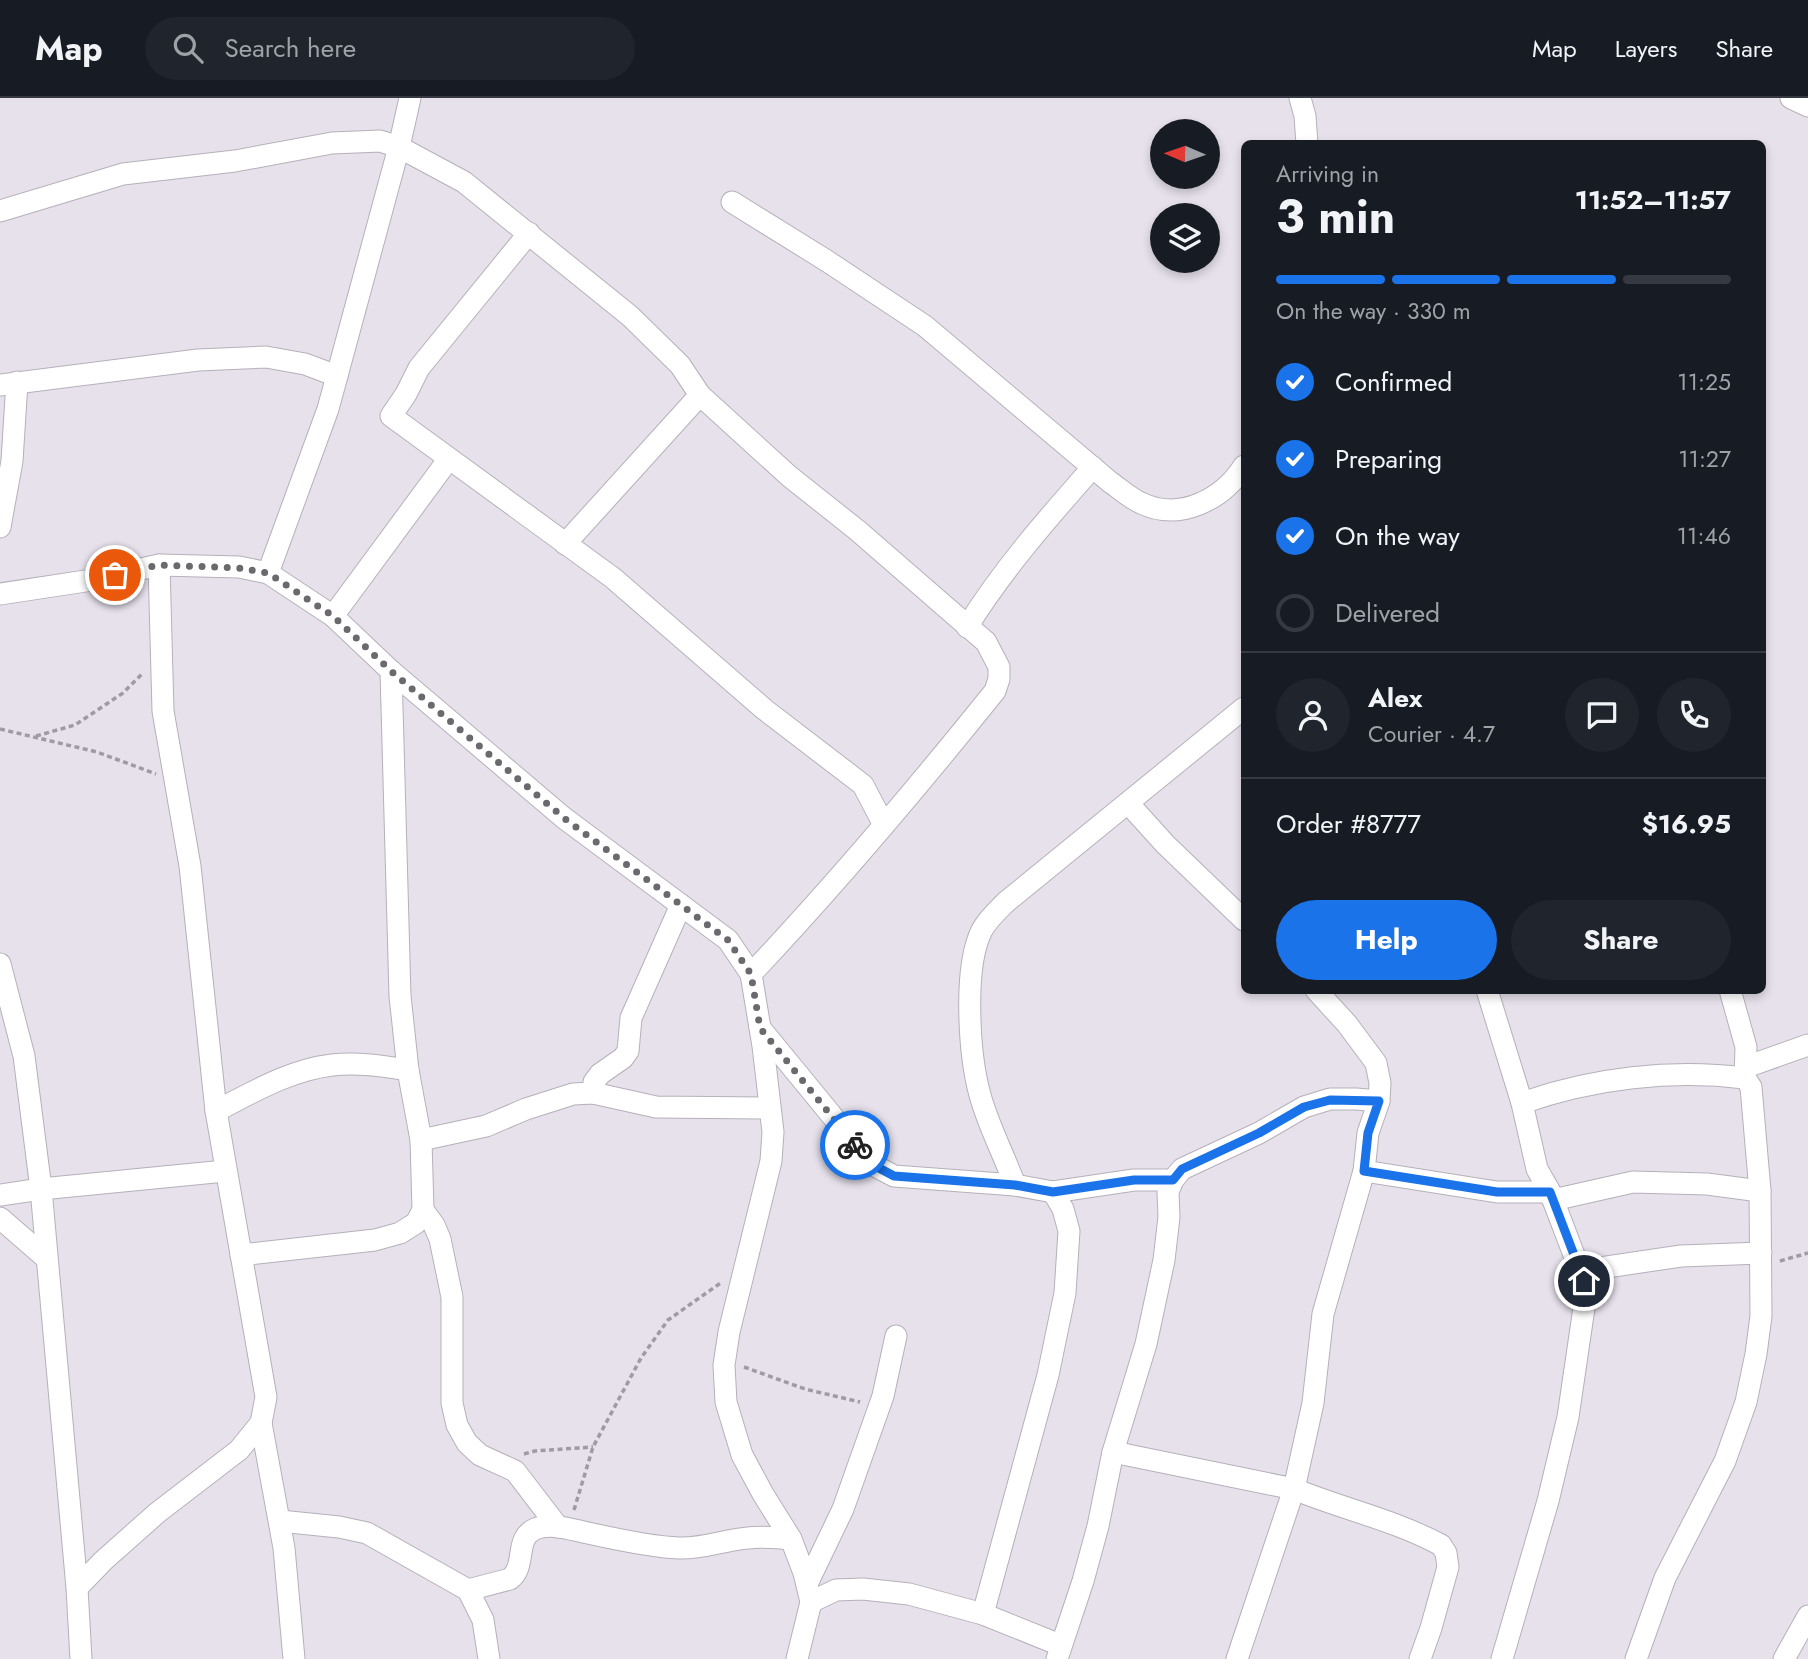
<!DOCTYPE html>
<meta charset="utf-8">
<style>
body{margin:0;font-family:Jost,sans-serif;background:#20242c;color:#f1f3f6;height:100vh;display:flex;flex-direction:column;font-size:26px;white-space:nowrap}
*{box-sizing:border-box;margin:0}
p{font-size:23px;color:#9ea1a6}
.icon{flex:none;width:38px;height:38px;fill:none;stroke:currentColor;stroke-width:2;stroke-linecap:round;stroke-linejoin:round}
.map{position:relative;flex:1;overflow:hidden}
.side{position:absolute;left:1241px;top:42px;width:525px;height:854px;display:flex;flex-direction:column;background:#171b24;border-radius:10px;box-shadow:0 4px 10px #0003}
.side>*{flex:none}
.needle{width:46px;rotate:272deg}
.buttons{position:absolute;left:1150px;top:21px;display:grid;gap:14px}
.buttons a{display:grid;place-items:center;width:70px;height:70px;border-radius:50%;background:#171b24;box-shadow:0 4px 10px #0003;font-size:35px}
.pin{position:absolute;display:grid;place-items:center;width:60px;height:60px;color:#fff;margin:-30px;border:4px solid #fff;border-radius:50%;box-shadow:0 2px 7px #0007}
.courier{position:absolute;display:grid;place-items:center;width:70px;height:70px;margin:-35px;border:5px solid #1a73e8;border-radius:50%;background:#fff;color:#222;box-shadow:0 2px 9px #0007}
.head em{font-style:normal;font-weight:700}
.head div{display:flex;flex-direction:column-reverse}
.head{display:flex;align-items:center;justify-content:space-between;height:119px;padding:0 35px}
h1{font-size:46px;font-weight:700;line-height:52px}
.bar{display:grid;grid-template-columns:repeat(4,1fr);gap:10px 7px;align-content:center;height:84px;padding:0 35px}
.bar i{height:9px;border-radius:5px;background:#363941}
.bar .active{background:#1a73e8}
.bar p{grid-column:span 4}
.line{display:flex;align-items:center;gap:18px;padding:0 35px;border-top:2px solid #363941}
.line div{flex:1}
.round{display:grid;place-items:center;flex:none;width:74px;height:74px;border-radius:37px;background:#20242c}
ol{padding:0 35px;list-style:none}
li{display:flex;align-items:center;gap:21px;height:77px}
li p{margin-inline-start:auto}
li .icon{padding:7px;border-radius:50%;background:#1a73e8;color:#fff;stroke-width:4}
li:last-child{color:#9ea1a6}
li i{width:38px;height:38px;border:4px solid #363941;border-radius:50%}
.button{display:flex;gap:14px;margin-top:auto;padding:14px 35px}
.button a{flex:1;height:80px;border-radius:42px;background:#1a73e8;color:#fff;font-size:28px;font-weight:700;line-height:80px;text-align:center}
.button a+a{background:#20242c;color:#f1f3f6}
header{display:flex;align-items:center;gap:42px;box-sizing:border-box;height:98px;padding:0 35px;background:#171b24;border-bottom:2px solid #363941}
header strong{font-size:33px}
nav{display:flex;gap:38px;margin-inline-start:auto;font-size:24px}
.search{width:490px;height:63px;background:#20242c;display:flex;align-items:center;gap:18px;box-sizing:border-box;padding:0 24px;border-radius:38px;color:#9ea1a6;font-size:26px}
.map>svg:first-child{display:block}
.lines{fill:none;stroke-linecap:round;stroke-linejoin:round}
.street-casing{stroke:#b5b0ba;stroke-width:23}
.path{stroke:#9f9ba3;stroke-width:3.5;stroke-dasharray:5 3.5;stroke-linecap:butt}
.street{stroke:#fff;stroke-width:21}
.done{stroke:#6b686e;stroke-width:7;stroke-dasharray:0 12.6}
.route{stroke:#1a73e8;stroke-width:9}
</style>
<header>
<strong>Map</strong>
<div class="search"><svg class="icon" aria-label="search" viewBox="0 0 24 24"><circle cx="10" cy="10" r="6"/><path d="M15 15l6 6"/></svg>Search here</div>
<nav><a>Map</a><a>Layers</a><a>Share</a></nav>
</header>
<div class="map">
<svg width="1808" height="1561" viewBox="0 0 1808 1561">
<rect width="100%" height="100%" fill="#e6e1eb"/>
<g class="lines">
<defs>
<g id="street">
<path d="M1300,0L1305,18L1307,46"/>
<path d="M1791,0L1808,8"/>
<path d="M732,104L827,163L925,228L1110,384C1120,391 1130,400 1141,405C1180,424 1223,401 1244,368"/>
<path d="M0,113L123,76L235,63L332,45L380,43L399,49L464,84L630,218L680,267L700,297L789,378L857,432L986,544L999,569V581L995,593C917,690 836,786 751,876"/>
<path d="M529,135L419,270L406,296L391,318L613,480L764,611L863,687L884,727"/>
<path d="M0,287L198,262L266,259L305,266L337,278"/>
<path d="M0,429L12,363L17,284"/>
<path d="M565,446L700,297"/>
<path d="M268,475L328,311L399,49L410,0"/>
<path d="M0,496L92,482L159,467L239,469L268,475L333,518L391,573L564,720L728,842L751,876L763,948L773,1034L771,1063L729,1234L724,1267L726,1304L742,1357L763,1396L791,1441L804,1475L811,1504L797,1561"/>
<path d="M333,518L448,362"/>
<path d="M967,529C1003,471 1048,420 1093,369"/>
<path d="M1128,705L1165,746L1244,822"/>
<path d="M0,866L24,958L41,1091L77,1490L81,1561"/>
<path d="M1487,892L1522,1005L1537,1071L1550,1094L1584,1183L1585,1203L1568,1319L1548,1403L1502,1561"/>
<path d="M1730,892L1746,949L1745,980"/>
<path d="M760,930L865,1058L877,1069L894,1078L1015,1087L1053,1094L1134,1082H1173"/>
<path d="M1746,969L1808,947"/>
<path d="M593,995L594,984L600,976L623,960L628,953L631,920L681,807"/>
<path d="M1522,1005C1593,980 1671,971 1745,980L1751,989L1760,1093L1761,1218L1756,1256L1746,1304L1725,1363L1665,1480L1636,1561"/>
<path d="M216,1013C253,994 290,972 332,967C357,964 383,968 408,972"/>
<path d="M421,1042L486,1028L526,1011L573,996L593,995L656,1009L769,1010"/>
<path d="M1364,1073L1497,1094H1550"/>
<path d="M1015,1087C1004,1057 988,1027 980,997C969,957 963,869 982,832C988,821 998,812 1006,804L1244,610"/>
<path d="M0,1097L41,1091L225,1073"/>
<path d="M1553,1102L1633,1084L1707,1086L1760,1093"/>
<path d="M423,1112L434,1127L440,1141L452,1199V1305L457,1327L467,1345L480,1357L515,1373L558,1429"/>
<path d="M0,1120L46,1160"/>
<path d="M241,1157L375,1142L400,1135L416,1125L423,1112L421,1042L408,972L400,898L391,573"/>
<path d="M1580,1173L1681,1158L1761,1155"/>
<path d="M261,1325L284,1450L294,1561"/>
<path d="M1113,1354L1294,1391C1343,1411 1394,1422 1441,1447L1446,1455L1448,1469L1431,1530L1420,1561"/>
<path d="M280,1423L339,1429L367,1435L468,1492L483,1522L489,1561"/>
<path d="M807,1486L843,1411L883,1298L896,1238"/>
<path d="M77,1490L103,1463L157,1415L239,1352L261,1325L266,1299L216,1013L190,768L163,613L159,467"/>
<path d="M468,1492L510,1481C527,1468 514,1440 535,1431C551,1424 572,1432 588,1435C615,1441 652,1449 679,1450C702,1451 724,1442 748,1440C762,1438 777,1440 791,1441"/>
<path d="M811,1504L836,1492L863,1491L909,1496L983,1516L1060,1547"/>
<path d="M983,1516L1048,1277L1065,1195L1069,1133L1063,1111L1053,1094"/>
<path d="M1057,1561L1083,1483L1098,1428L1113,1354L1146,1246L1164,1162L1169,1119L1168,1094L1173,1082L1182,1071L1259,1035L1304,1009L1330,1001H1356L1379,1003"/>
<path d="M1237,1561L1294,1391L1313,1305L1323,1216L1364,1073L1368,1035L1379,1003L1380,985L1376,965L1347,926L1316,892"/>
<path d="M1784,1561L1808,1518"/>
</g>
</defs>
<use href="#street" class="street-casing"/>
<g class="path">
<path d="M0,631L97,654L156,676"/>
<path d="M36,638L75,627L123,595L142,576"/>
<path d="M1780,1163L1808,1155"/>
<path d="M744,1269L805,1291L860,1304"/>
<path d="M524,1356L535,1353L593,1349"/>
<path d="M574,1412L593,1349L641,1260L668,1222L722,1184"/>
</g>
<use href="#street" class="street"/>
</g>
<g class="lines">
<path class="done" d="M115,477L159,467L239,470L268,475L333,518L391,573L564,720L728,842L751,876L760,930L855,1047"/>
<path class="route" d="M855,1047L877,1069L894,1078L1015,1087L1053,1094L1134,1082H1173L1182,1071L1259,1035L1304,1009L1330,1002L1379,1003L1368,1035L1364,1073L1497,1094H1550L1584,1183"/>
</g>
</svg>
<div class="buttons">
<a><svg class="needle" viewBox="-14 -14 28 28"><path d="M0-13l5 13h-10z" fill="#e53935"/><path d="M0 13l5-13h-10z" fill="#9ea1a6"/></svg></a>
<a><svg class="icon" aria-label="layers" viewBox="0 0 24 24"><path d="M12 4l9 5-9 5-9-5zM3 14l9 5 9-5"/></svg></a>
</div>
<div class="pin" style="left:115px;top:477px;background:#ea580c"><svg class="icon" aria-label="bag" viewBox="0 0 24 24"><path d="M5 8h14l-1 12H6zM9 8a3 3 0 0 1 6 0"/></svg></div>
<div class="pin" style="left:1584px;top:1183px;background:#1f2937"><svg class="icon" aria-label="home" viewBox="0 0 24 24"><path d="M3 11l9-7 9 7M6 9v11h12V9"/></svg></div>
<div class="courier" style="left:855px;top:1047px"><svg class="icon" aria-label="bike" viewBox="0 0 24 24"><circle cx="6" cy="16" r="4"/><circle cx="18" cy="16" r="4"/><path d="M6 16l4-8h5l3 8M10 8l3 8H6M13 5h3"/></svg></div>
<section class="side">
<div class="head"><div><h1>3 min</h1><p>Arriving in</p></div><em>11:52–11:57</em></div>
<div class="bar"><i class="active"></i><i class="active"></i><i class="active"></i><i></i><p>On the way · 330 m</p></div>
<ol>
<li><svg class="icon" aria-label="check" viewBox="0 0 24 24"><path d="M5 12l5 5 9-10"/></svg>Confirmed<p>11:25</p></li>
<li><svg class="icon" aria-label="check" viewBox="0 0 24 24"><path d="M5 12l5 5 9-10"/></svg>Preparing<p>11:27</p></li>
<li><svg class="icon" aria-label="check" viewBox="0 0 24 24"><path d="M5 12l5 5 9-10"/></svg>On the way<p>11:46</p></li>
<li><i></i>Delivered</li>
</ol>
<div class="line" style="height:126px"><a class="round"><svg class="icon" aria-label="person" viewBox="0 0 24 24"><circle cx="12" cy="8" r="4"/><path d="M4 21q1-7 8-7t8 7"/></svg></a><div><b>Alex</b><p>Courier · 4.7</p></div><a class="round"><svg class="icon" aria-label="chat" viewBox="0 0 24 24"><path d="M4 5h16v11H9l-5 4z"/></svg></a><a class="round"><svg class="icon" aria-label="phone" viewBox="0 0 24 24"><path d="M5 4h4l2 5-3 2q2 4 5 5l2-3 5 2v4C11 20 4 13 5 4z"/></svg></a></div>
<div class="line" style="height:91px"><div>Order #8777</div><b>$16.95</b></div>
<div class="button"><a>Help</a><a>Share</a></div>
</section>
</div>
